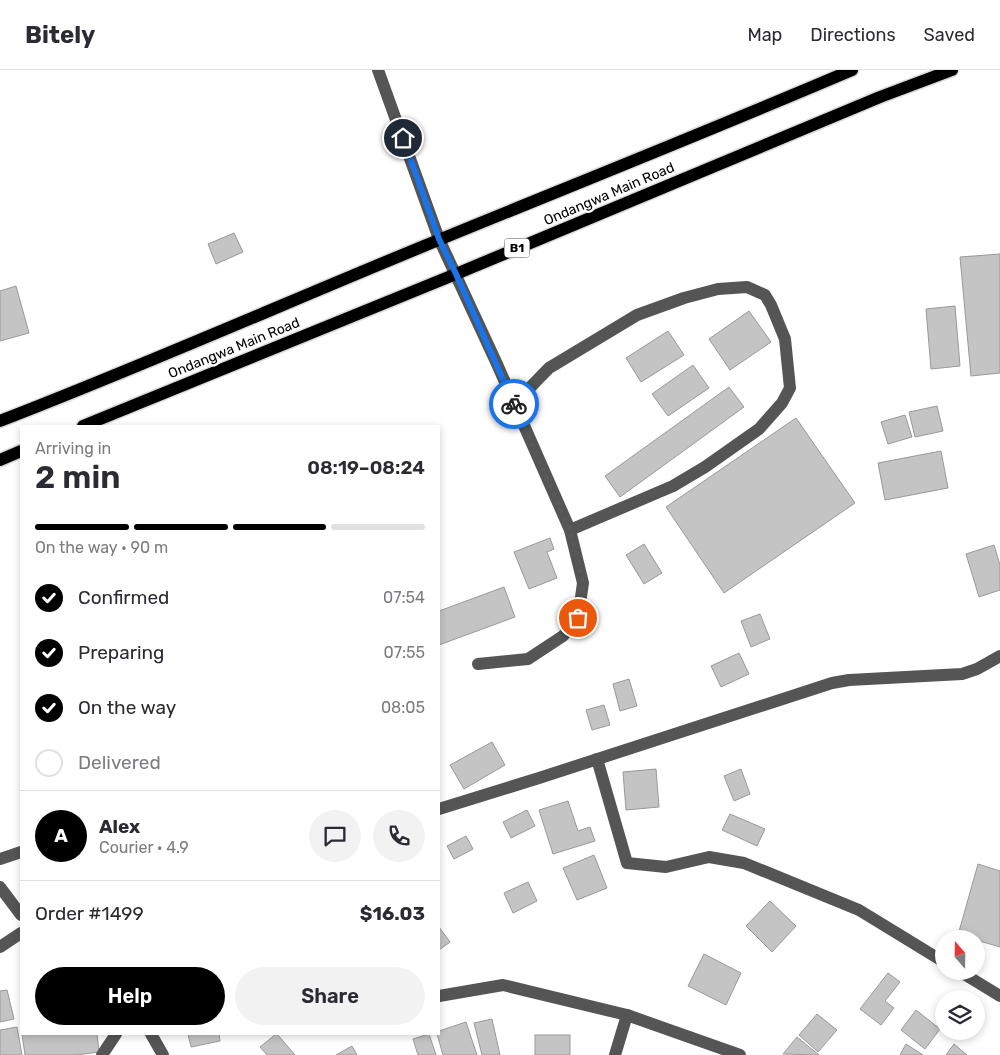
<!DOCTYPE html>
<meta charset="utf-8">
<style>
body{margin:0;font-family:Rubik,sans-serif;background:#f2f2f3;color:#2b2b33;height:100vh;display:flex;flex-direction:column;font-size:19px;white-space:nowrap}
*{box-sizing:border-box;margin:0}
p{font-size:16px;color:#7c7c81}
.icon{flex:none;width:28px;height:28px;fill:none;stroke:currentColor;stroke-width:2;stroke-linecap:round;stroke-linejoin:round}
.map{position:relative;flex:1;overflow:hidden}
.sheet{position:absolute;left:20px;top:355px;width:420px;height:610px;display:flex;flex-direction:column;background:#fff;border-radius:0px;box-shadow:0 2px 8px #0003}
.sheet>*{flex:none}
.needle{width:32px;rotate:340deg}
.controls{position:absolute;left:935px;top:860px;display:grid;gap:10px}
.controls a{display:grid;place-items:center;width:50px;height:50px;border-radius:50%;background:#fff;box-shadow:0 2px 8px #0003;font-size:25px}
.pin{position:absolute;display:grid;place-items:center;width:42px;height:42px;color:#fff;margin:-21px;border:2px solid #fff;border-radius:50%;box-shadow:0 1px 5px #0007}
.courier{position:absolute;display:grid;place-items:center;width:50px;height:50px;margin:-25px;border:4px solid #1a73e8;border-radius:50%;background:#fff;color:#222;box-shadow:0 1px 6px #0007}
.summary em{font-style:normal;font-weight:600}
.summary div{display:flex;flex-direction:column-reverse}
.summary{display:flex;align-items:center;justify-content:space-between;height:85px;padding:0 15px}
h1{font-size:32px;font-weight:600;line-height:38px}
.bar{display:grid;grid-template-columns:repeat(4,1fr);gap:8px 5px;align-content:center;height:60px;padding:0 15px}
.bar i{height:6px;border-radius:4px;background:#e1e1e2}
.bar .on{background:#000}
.bar p{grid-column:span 4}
.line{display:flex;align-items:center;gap:12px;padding:0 15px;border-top:1px solid #e1e1e2}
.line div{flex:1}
.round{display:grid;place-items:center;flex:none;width:52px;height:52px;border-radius:26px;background:#f2f2f3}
ol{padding:0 15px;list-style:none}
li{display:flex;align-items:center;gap:15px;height:55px}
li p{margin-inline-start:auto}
li .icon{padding:5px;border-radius:50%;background:#000;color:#fff;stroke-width:4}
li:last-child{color:#7c7c81}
li i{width:28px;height:28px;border:2px solid #e1e1e2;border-radius:50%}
.button{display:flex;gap:10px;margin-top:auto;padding:10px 15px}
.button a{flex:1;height:58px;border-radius:30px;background:#000;color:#fff;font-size:20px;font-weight:600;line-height:58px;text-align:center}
.button a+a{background:#f2f2f3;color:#2b2b33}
header{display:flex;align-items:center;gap:30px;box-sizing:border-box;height:70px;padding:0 25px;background:#fff;border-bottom:1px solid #e1e1e2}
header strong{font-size:24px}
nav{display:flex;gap:28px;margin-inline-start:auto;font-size:18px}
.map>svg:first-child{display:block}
.building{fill:#c4c4c4;stroke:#999}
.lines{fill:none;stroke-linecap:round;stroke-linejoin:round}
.major-casing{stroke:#dbdbdb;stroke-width:15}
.minor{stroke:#555;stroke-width:12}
.major{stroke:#000;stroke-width:12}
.done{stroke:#595959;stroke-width:5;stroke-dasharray:0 9}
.route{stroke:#1a73e8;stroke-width:6}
.labels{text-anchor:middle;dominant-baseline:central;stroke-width:4.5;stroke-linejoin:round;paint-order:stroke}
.shield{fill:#fff;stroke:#4c4c4c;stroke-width:1}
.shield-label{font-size:12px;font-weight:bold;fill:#000}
.street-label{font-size:14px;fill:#000;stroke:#fff}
</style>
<header>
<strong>Bitely</strong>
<nav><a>Map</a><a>Directions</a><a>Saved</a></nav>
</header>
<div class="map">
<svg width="1000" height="985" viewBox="0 0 1000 985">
<rect width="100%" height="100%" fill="#fff"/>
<g class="building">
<path d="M234,163L243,182L216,194L208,174Z"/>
<path d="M1000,184V303L971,306L960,187Z"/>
<path d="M16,216L29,263L0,271V221Z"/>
<path d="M955,236L960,296L931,299L926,239Z"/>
<path d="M749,241L771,272L730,300L709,269Z"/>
<path d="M668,261L684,285L641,312L626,288Z"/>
<path d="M693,295L709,318L668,346L652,324Z"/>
<path d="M729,317L744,337L620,427L605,406Z"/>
<path d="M937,336L943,361L915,367L909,342Z"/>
<path d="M905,345L912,367L888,374L881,352Z"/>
<path d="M796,348L855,433L724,523L666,437Z"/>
<path d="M941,381L948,418L885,430L878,393Z"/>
<path d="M550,468L554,479L547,482L557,508L529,519L514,482Z"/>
<path d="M644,474L662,503L644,514L626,485Z"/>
<path d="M994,475L1000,495V520L979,527L966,484Z"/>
<path d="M504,517L515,547L439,575V541Z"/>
<path d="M760,544L770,569L751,577L741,551Z"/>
<path d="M739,583L749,604L721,617L711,596Z"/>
<path d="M629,609L637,636L620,641L613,614Z"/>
<path d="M604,635L610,655L592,660L586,640Z"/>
<path d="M492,672L505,695L464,719L450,695Z"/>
<path d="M656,699L659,737L626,740L623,702Z"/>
<path d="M741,699L750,724L734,731L724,706Z"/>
<path d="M568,731L578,761L590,757L595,771L553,784L539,740Z"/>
<path d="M527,740L535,756L511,768L503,752Z"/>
<path d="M730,744L765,759L757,776L722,760Z"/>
<path d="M466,766L473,779L454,789L447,776Z"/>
<path d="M594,785L607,818L577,830L563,798Z"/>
<path d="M978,794L1000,801V877L976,870V869H970L958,865Z"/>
<path d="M528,812L537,831L513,843L504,823Z"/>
<path d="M770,831L796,856L772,882L746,856Z"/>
<path d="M439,857L450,872L439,880Z"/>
<path d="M704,884L741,903L726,935L688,916Z"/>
<path d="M888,903L900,912L885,931L894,938L881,955L860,939Z"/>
<path d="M7,920L14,949L0,952V921Z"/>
<path d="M916,940L940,959L925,979L901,960Z"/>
<path d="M817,944L837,960L818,982L799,965Z"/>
<path d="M492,949L500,985H482L474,953Z"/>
<path d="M466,952L477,985H443L437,964H439V961Z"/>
<path d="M17,957L22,985H0V960Z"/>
<path d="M22,964H97L99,982L76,985H25Z"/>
<path d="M188,964H219L220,971L191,977Z"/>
<path d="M276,964H277L295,985H267L260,977Z"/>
<path d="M429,964L436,985H418L413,969Z"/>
<rect x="535" y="965" width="35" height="20"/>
<path d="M797,967L819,985L783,984Z"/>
<path d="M906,974L923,985H900Z"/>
<path d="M954,974L967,985H946Z"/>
<path d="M352,976L357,985H336Z"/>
</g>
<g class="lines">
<defs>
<g id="major">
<path d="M0,351C148,294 294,229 441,169C578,113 716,58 852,0"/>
<path d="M83,356L456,204L880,27L952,0"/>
<path d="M0,390L21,381"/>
</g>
</defs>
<use href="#major" class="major-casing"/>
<g class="minor">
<path d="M378,0L439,169L497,294L570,460L583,513L578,548L563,566L528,589L478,594"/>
<path d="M514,334L549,298L637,245L684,228L718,219L747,217L765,225L771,235L785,269L790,318L782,333L759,359L705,397L673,416L570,460"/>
<path d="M597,689L627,793L666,797L709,787L744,793L859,840L944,892"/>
<path d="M439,739L539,708L832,613L849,610L962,604L977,599L1000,586"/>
<path d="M0,789L21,782"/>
<path d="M0,817L21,845"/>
<path d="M0,877L21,863"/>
<path d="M959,901L1000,926"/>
<path d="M439,926L503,915L627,945L740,985"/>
<path d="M151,964L163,985"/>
<path d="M102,985L116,964"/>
<path d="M615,985L627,945"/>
</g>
<use href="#major" class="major"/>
</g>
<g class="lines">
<path class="done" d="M514,334L570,460L583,513L578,548"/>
<path class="route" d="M403,68L439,169L456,204L514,334"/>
</g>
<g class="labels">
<rect class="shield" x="504.5" y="168.5" width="25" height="19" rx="4"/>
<g class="shield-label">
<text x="517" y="178">B1</text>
</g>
<g class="street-label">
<text transform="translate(609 124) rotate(-23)">Ondangwa Main Road</text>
<text transform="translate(234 278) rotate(-22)">Ondangwa Main Road</text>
</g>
</g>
</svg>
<div class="controls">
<a><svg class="needle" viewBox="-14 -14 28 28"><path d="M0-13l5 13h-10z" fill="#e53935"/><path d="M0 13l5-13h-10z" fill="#7c7c81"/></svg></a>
<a><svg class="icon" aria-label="layers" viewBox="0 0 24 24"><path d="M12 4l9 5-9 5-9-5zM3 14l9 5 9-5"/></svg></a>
</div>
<div class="pin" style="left:578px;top:548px;background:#ea580c"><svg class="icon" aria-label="bag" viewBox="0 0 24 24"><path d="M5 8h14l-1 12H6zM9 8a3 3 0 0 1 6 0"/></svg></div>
<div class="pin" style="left:403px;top:68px;background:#1f2937"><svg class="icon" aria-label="home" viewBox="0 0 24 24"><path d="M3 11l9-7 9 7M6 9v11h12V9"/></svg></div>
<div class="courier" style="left:514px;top:334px"><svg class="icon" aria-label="bike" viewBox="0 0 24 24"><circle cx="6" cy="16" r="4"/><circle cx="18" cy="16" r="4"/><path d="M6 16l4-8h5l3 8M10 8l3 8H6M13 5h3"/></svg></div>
<section class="sheet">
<div class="summary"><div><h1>2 min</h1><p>Arriving in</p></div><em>08:19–08:24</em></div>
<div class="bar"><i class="on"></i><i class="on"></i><i class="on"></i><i></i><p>On the way · 90 m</p></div>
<ol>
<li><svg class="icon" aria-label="check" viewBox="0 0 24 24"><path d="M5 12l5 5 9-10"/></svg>Confirmed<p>07:54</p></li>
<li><svg class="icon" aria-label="check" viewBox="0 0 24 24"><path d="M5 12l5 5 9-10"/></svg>Preparing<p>07:55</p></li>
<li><svg class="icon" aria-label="check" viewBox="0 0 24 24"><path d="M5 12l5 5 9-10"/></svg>On the way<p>08:05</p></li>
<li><i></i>Delivered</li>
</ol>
<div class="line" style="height:90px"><b class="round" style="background:#000;color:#fff">A</b><div><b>Alex</b><p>Courier · 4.9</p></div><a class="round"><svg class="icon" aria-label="chat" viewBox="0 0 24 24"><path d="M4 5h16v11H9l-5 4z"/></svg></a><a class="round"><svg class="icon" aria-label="phone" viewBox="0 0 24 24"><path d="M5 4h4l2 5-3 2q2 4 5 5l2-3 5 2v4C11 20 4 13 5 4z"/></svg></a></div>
<div class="line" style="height:65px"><div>Order #1499</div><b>$16.03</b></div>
<div class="button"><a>Help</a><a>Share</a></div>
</section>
</div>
